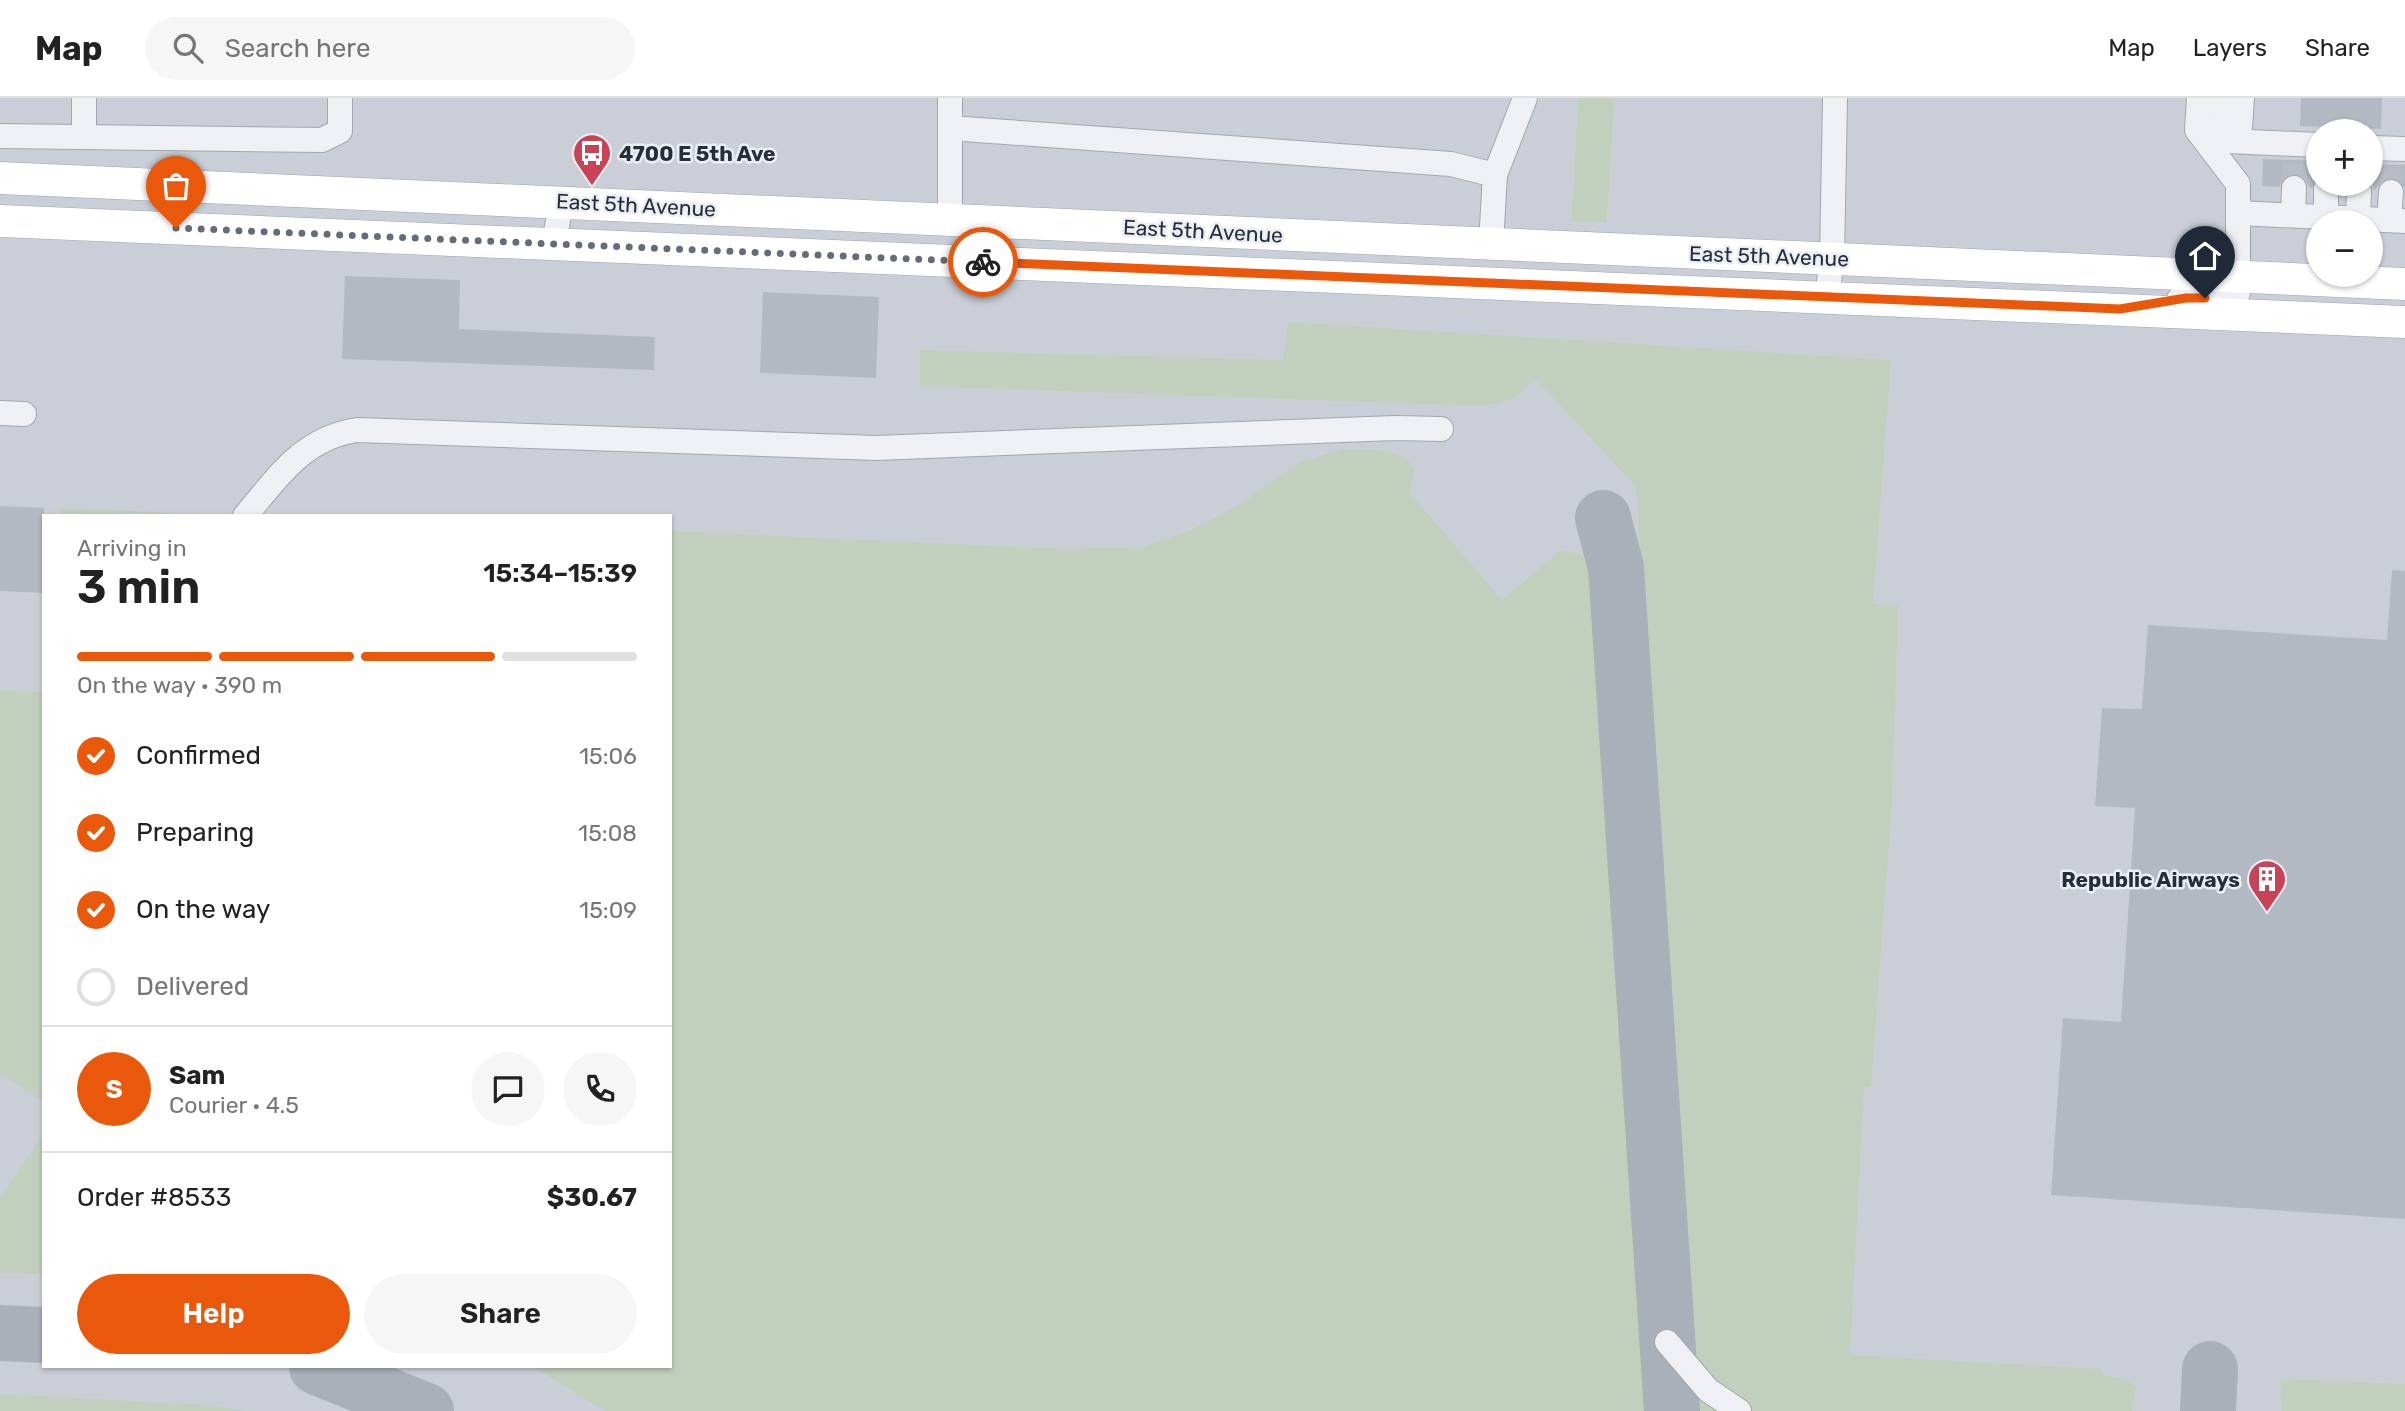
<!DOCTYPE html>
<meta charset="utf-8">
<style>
body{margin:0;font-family:Rubik,sans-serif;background:#f6f6f6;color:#222;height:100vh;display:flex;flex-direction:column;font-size:26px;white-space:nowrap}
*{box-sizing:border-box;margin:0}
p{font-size:23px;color:#767676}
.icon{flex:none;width:38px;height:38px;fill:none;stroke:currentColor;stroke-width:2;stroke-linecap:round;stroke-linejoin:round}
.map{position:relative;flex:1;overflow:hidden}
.panel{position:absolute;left:42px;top:416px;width:630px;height:854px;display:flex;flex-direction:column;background:#fff;border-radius:0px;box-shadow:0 2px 5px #0004}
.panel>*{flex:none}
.controls{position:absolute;left:2306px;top:21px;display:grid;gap:14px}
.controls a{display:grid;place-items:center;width:77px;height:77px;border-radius:50%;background:#fff;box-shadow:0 2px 5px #0004;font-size:35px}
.pin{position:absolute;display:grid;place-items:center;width:60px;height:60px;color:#fff;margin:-72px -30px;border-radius:50% 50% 50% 0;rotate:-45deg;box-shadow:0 0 7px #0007}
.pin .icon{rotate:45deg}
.courier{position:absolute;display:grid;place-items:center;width:70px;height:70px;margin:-35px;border:5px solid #ea580c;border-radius:50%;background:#fff;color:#222;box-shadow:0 2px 9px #0007}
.head em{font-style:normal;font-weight:600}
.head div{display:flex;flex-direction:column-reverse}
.head{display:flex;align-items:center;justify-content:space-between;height:119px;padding:0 35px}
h1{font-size:46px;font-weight:600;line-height:52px}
.bar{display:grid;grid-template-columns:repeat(4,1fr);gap:10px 7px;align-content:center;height:84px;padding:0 35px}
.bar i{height:9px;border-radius:5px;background:#e0e0e0}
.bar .current{background:#ea580c}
.bar p{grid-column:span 4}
.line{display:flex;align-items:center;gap:18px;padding:0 35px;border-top:2px solid #e0e0e0}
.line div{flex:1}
.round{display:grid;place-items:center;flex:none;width:74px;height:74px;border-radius:37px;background:#f6f6f6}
ol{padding:0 35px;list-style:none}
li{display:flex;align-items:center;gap:21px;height:77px}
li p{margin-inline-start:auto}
li .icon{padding:7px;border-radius:50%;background:#ea580c;color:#fff;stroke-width:4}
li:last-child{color:#767676}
li i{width:38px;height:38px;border:4px solid #e0e0e0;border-radius:50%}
.action{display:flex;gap:14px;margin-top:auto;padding:14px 35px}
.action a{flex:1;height:80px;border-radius:42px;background:#ea580c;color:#fff;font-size:28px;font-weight:600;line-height:80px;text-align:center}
.action a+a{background:#f6f6f6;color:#222}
header{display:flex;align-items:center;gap:42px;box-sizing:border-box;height:98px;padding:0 35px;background:#fff;border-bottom:2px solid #e0e0e0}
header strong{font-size:33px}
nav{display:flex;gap:38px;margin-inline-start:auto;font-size:24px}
.search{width:490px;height:63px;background:#f6f6f6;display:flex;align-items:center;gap:18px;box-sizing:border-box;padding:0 24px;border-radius:38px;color:#767676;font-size:26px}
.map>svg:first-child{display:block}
.built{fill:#cacfd7;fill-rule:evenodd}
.green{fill:#c2cfbd}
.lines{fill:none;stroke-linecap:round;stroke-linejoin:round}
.taxiway{stroke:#a9b0ba;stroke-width:56}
.building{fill:#b3b9c2}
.minor-tunnel{stroke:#b8bcc4;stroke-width:24;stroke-dasharray:24 12;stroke-linecap:butt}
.minor-casing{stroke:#a2a7af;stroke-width:26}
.major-casing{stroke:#9ca4b1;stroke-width:33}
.minor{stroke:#eef0f4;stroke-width:24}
.major{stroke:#fff;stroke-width:32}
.done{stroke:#666c77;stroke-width:7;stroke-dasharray:0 12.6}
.route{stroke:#ea580c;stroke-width:9}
.labels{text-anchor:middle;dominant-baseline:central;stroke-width:5;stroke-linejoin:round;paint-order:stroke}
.poi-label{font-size:21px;font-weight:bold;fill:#262e3b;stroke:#ebeef3;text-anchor:start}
.street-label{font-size:21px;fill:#262e3b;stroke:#ebeef3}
</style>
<header>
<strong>Map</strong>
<div class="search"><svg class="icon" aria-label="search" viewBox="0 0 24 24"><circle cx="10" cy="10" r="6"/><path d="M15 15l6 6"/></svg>Search here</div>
<nav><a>Map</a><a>Layers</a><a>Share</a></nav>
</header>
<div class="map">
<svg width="2405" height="1313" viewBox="0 0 2405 1313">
<rect width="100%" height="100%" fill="#dce0e6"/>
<path class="built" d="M0,0H1578L1571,124H1607L1615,0H2405V1313H0ZM2319,33H2371V86H2319ZM2319,124H2371V177H2319ZM44,418H670V1269H44Z"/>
<g class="green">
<path d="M1578,0H1615L1607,124H1571Z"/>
<path d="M1288,224L1891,262L1873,506L1898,508L1892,702L1871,989H1864L1850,1257L2100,1271L2104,1277L2120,1280L2136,1288L2132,1313H1694L1636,389L1536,281L1512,301L1484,308L920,288V252L1283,262Z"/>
<path d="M1345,351C1370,352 1403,347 1415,373L1409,394L1502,502L1561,452L1582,457L1591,470L1646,1313H605L533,1269H670V433L1066,451L1142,449L1194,431L1240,406L1302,363Z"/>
<path d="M60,410L252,418H60Z"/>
<path d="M0,592L44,594V1004L0,975Z"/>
<path d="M44,1036V1176L0,1175V1100Z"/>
<path d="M2280,1281L2405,1286V1313H2282Z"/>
<path d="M0,1296L209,1307L244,1313H0Z"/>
</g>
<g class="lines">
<g class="taxiway">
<path d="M1603,420L1616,470L1672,1313"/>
<path d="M0,1235L44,1237"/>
<path d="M317,1269L426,1313"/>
<path d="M2208,1313L2210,1271"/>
</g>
</g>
<g class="building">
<path d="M2301,0H2382L2381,31L2300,28Z"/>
<path d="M2263,61L2319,63V78L2311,91L2302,78L2295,75L2286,77L2279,89L2262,88Z"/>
<path d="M2371,66L2405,67V90L2400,82L2391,79L2384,81L2374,93Z"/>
<path d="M345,178L460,182L459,231L655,239L654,272L342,261Z"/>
<path d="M763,194L879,199L876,280L760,275Z"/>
<path d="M0,408L44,410V495L0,493Z"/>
<path d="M2392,472L2405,473V1121L2051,1097L2063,920L2121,924L2135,710L2095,708L2102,610L2142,611L2148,527L2387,542Z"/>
</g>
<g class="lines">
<g class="minor-tunnel">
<path d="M2294,90L2295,62"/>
<path d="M2391,94L2392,67"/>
</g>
<defs>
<g id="minor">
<path d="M84,0V39"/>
<path d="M950,30L1451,66L1495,77"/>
<path d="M0,38L322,42L340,33V0"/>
<path d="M2205,42L2319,47"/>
<path d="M2220,42L2222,0"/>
<path d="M2239,43L2242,0"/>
<path d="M2371,50L2405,51"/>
<path d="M2238,115L2405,123"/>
<path d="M2293,117L2294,90"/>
<path d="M2326,119V91"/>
<path d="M2358,120L2359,93"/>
<path d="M950,122V0"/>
<path d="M2389,122L2391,94"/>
<path d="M554,146L561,104"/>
<path d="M1491,146L1495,77L1525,0"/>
<path d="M1827,199L1832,160L1835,0"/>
<path d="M2179,201L2224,200L2238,195V86L2197,32L2199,0"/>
<path d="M0,315L24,316"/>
<path d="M245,418C278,379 303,340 357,332L876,350L1395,330L1441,331"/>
<path d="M1667,1244L1708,1292L1739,1313"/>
</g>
<g id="major">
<path d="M0,80L2405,186"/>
<path d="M0,123L2405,224"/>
</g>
</defs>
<use href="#minor" class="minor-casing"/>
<use href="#major" class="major-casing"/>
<use href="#minor" class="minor"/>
<use href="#major" class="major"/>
</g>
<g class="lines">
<path class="done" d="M176,130L983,164"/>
<path class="route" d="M983,164L2120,211L2186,200H2205"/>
</g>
<defs>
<symbol id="bus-pin" viewBox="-11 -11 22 30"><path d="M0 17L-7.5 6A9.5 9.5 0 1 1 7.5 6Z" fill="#c94356" stroke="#ebeef3"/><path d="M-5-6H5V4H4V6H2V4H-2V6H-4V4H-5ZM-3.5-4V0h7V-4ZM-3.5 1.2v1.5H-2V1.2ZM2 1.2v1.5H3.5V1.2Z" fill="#fff"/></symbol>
<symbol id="building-pin" viewBox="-11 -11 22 30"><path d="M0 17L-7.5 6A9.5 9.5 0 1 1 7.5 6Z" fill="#c94356" stroke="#ebeef3"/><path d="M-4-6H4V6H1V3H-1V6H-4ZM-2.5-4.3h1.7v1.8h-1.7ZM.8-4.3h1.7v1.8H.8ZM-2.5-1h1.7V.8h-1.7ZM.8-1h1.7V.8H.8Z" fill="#fff"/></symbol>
</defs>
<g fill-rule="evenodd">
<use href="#bus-pin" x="570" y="33" width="44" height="60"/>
<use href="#building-pin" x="2245" y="759" width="44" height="60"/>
</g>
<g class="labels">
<g class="poi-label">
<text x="619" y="55">4700 E 5th Ave</text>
<text x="2240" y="781" text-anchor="end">Republic Airways</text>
</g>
<g class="street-label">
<text transform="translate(636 107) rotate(3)">East 5th Avenue</text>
<text transform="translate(1203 133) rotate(3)">East 5th Avenue</text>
<text transform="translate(1769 158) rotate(2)">East 5th Avenue</text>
</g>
</g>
</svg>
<div class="controls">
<a>+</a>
<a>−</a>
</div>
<div class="pin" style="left:176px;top:130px;background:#ea580c"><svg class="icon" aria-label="bag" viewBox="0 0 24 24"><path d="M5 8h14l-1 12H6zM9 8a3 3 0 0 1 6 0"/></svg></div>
<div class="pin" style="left:2205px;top:200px;background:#1f2937"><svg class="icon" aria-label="home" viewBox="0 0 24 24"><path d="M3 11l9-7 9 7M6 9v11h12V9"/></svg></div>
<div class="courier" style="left:983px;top:164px"><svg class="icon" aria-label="bike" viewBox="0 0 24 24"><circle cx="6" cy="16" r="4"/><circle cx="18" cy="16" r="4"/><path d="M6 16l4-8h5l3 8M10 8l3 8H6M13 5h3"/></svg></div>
<section class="panel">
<div class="head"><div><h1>3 min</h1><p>Arriving in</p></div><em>15:34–15:39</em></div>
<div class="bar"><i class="current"></i><i class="current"></i><i class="current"></i><i></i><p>On the way · 390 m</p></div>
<ol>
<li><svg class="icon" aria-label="check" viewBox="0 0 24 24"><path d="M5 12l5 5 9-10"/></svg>Confirmed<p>15:06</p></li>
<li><svg class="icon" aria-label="check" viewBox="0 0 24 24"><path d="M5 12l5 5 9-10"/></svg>Preparing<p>15:08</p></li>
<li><svg class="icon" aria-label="check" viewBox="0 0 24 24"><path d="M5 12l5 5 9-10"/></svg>On the way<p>15:09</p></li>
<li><i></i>Delivered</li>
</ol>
<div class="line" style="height:126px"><b class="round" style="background:#ea580c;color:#fff">S</b><div><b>Sam</b><p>Courier · 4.5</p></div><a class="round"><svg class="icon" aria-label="chat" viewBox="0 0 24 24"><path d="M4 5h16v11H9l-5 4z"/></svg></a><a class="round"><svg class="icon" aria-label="phone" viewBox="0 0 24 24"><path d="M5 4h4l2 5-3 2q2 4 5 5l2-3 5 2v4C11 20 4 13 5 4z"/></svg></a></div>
<div class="line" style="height:91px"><div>Order #8533</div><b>$30.67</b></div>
<div class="action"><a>Help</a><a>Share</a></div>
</section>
</div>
